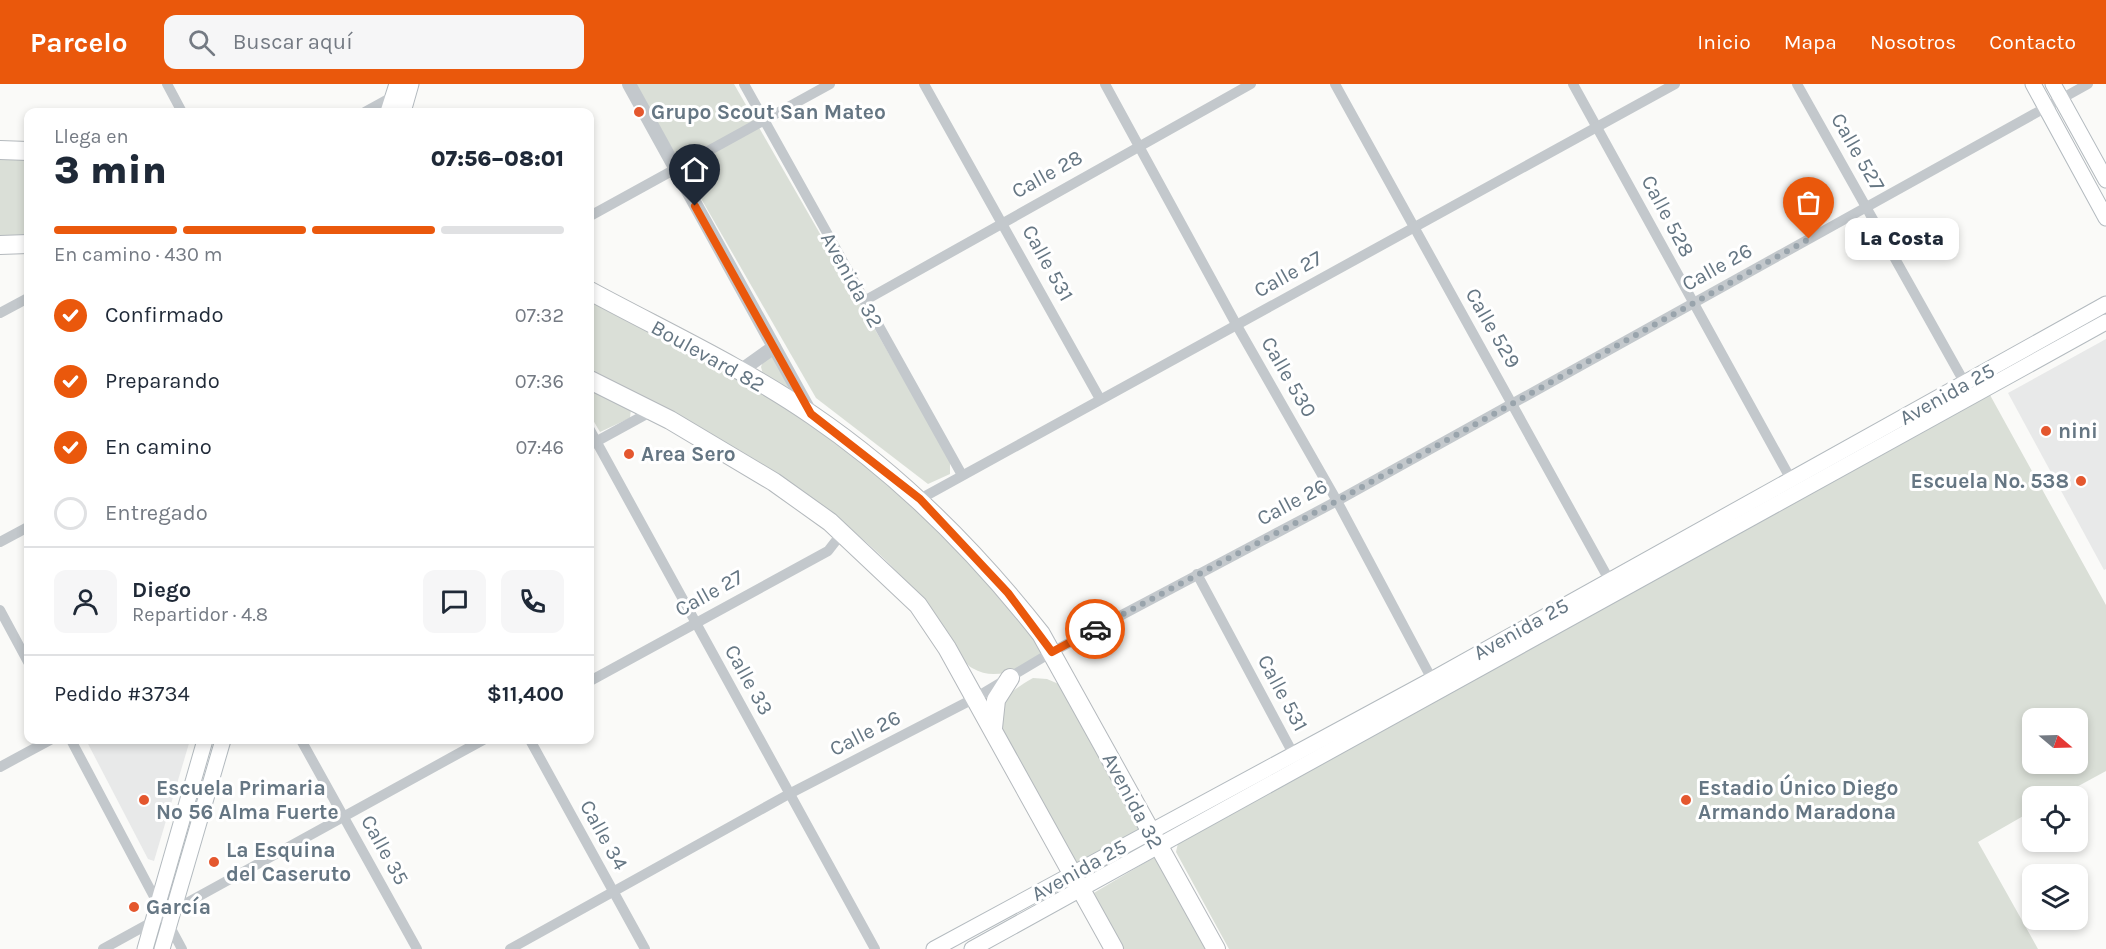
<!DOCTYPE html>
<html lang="es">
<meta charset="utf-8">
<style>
body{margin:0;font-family:Karla,sans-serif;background:#f6f6f7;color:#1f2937;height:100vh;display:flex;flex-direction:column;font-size:22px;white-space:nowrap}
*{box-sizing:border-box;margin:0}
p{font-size:20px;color:#747a83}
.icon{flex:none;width:33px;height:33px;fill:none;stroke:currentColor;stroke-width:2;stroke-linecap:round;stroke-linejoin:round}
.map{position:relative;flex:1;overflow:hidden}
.details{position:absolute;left:24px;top:24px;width:570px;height:636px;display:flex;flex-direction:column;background:#fff;border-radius:12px;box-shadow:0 3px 9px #0003}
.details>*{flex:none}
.needle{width:39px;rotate:109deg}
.buttons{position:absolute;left:2022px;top:624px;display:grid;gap:12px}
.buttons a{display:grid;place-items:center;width:66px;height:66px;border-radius:12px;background:#fff;box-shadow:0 3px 9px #0003;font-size:30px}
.pin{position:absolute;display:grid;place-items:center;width:51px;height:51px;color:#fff;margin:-62px -26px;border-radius:50% 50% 50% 0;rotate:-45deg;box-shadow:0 0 6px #0007}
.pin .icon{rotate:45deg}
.courier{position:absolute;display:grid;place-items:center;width:60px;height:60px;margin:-30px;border:4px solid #ea580c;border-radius:50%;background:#fff;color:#222;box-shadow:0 2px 8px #0007}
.bubble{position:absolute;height:42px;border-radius:12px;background:#fff;box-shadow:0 3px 9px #0003;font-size:20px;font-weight:800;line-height:42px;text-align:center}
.overview em{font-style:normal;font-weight:800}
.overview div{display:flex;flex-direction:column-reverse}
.overview{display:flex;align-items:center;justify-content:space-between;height:102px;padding:0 30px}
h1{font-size:39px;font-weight:800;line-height:45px}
.bar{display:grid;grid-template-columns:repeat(4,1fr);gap:9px 6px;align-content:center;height:72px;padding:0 30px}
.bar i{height:8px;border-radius:4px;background:#e0e1e3}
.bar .selected{background:#ea580c}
.bar p{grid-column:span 4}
.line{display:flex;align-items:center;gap:15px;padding:0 30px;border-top:2px solid #e0e1e3}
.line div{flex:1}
.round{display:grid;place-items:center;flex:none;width:63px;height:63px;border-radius:12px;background:#f6f6f7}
ol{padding:0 30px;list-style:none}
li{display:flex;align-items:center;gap:18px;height:66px}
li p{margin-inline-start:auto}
li .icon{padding:6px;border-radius:50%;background:#ea580c;color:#fff;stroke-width:4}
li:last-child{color:#747a83}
li i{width:33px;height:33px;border:3px solid #e0e1e3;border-radius:50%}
header{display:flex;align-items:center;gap:36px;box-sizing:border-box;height:84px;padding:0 30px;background:#ea580c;color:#fff}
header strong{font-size:28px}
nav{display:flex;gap:33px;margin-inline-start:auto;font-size:21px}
.search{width:420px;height:54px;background:#f6f6f7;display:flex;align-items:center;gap:15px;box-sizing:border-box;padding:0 21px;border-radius:12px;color:#747a83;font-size:22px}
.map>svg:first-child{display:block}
.built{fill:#e8e9e9}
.green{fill:#dadfd7;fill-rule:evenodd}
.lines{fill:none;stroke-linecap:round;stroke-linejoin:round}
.secondary-casing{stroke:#b3babf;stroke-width:17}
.trunk-casing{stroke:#b4b9bd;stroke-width:20}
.minor{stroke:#c3c8cc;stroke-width:10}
.tertiary{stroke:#c3c8cc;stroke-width:14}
.secondary{stroke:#fff;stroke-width:15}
.trunk{stroke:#fff;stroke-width:18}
.done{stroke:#99a4ac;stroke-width:6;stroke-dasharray:0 10.8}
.route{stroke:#ea580c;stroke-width:8}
.poi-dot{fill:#e4572e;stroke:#fff;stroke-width:2}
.labels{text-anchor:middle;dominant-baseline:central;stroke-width:6;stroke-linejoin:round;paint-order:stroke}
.poi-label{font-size:21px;font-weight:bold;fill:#657683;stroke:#fff;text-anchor:start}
.street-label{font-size:21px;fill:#657683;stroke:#fff}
</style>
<header>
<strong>Parcelo</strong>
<div class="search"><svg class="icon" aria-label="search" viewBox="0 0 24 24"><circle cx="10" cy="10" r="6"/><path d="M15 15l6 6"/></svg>Buscar aquí</div>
<nav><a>Inicio</a><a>Mapa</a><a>Nosotros</a><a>Contacto</a></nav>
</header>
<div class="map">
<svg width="2106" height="865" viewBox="0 0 2106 865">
<rect width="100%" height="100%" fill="#fafaf8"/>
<g class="built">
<path d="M2106,255V485L2104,486L2008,309Z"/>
<path d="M86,656H190L154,777L148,775Z"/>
</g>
<g class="green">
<path d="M635,0H734L950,376V390L928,400L816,314Z"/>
<path d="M0,71L28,72V154H0Z"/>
<path d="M590,212L761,307L861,373L970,474L1046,567C1022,581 1000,600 972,584C962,578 954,557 947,547C923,516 897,485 867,459C785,386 685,340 590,287Z"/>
<path d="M772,272L791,306L763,290L761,283L764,274Z"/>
<path d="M590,303L631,325L630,334L600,348L590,331Z"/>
<path d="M1990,311L2106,521V687L2060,712H2032V727L1978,758L2038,865H1229L1176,768L1178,759ZM2032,634H2078V680H2032Z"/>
<path d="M1033,594L1047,595L1061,601L1144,745L1077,781L1003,648C997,618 1008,608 1033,594Z"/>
<path d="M1158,771L1210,865H1123L1092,810Z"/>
</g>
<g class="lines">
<defs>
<g id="secondary">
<path d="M2033,0L2106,134"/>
<path d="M2053,0L2106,96"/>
<path d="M388,28L397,0"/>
<path d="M403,28L411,0"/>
<path d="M145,865L205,656"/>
<path d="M162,865L223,656"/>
<path d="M934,865L1433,595L2106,220"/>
<path d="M972,865L2106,238"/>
</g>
<g id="trunk">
<path d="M0,66L28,67"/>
<path d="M0,161L28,160"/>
<path d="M590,207C664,247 742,283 812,331C900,391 975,466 1041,550L1216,865"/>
<path d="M590,296L670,336L774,398L830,438L918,521L947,564L1114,865"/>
<path d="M993,644L996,616L1010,594"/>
</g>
</defs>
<use href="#secondary" class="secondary-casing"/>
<use href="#trunk" class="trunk-casing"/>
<g class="minor">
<path d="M167,0L182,28"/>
<path d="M744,0L962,391"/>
<path d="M924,0L1100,315"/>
<path d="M1105,0L1236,240L1337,417L1435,601"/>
<path d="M1335,0L1612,501"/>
<path d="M1573,0L1794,401"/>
<path d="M1797,0L1967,303"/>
<path d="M365,28L394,12"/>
<path d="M590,132L830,0"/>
<path d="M864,217L1251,0"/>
<path d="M0,229L28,214"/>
<path d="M590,346L875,865"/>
<path d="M590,361L652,327"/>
<path d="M920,415L1675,0"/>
<path d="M0,458L28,443"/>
<path d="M1197,490L1296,675"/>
<path d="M0,526L28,578"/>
<path d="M590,597L828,467L842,449"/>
<path d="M71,656L159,822"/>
<path d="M301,656L417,865"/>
<path d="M530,656L645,865"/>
<path d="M0,683L50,656"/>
<path d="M168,839L182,865"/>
<path d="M103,865L483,656"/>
<path d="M510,865L789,710L975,614L1052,568L1337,417L2088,0"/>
</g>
<g class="tertiary">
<path d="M629,0L810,328"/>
<path d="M739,288L774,263"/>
</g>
<use href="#secondary" class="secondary"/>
<use href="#trunk" class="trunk"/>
</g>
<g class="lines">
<path class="done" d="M1095,545L1337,417L1809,155"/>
<path class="route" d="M695,122L811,330L920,415L1008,509L1052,568L1095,545"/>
</g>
<g class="poi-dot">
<circle cx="639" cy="28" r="6"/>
<circle cx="2046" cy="347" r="6"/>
<circle cx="629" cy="370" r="6"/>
<circle cx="2081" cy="397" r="6"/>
<circle cx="144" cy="716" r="6"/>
<circle cx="1686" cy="716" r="6"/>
<circle cx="214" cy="778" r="6"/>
<circle cx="134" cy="823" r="6"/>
</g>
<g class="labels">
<g class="poi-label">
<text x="651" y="28">Grupo Scout San Mateo</text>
<text x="2058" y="347">nini</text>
<text x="641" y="370">Area Sero</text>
<text x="2069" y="397" text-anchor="end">Escuela No. 538</text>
<text x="156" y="704">Escuela Primaria<tspan x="156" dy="24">No 56 Alma Fuerte</tspan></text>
<text x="1698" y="704">Estadio Único Diego<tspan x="1698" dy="24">Armando Maradona</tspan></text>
<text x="226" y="766">La Esquina<tspan x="226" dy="24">del Caseruto</tspan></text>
<text x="146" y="823">García</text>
</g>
<g class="street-label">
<text transform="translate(1858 68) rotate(60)">Calle 527</text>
<text transform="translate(1047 90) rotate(-29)">Calle 28</text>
<text transform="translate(1668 132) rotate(62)">Calle 528</text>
<text transform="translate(1048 179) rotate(61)">Calle 531</text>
<text transform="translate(1717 183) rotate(-29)">Calle 26</text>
<text transform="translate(1288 190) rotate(-29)">Calle 27</text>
<text transform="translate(852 196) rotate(61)">Avenida 32</text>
<text transform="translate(1493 244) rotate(60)">Calle 529</text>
<text transform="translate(708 272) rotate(29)">Boulevard 82</text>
<text transform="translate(1289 293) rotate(60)">Calle 530</text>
<text transform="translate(1947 310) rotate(-29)">Avenida 25</text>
<text transform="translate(1292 418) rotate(-28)">Calle 26</text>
<text transform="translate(709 509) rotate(-29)">Calle 27</text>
<text transform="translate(1521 545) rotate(-29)">Avenida 25</text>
<text transform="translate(749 596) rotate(61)">Calle 33</text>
<text transform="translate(1283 609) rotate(62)">Calle 531</text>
<text transform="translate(865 649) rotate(-27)">Calle 26</text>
<text transform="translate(1133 717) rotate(62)">Avenida 32</text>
<text transform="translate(604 751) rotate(61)">Calle 34</text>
<text transform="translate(385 766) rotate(61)">Calle 35</text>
<text transform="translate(1079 786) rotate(-29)">Avenida 25</text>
</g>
</g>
</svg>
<div class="buttons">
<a><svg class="needle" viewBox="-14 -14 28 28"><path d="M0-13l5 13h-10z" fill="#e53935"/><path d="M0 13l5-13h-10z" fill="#747a83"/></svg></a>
<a><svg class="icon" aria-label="locate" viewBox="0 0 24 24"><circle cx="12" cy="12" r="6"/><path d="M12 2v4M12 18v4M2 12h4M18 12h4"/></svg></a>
<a><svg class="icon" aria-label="layers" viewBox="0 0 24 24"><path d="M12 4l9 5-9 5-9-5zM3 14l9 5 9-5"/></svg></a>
</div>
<div class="pin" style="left:1809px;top:155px;background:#ea580c"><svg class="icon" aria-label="bag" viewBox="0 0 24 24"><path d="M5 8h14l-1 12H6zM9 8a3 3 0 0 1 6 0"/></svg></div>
<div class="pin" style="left:695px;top:122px;background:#1f2937"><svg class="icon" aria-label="home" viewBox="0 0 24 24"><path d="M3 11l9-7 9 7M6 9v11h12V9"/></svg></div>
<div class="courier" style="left:1095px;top:545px"><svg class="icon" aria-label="car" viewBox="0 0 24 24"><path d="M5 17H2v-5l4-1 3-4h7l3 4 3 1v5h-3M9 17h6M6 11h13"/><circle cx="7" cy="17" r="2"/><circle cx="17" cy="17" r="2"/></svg></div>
<div class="bubble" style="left:1845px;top:134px;width:114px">La Costa</div>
<section class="details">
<div class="overview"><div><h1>3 min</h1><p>Llega en</p></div><em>07:56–08:01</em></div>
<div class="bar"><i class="selected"></i><i class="selected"></i><i class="selected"></i><i></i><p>En camino · 430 m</p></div>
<ol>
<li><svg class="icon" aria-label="check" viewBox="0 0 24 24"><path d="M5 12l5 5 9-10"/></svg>Confirmado<p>07:32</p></li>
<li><svg class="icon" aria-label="check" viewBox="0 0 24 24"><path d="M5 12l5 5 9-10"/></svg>Preparando<p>07:36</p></li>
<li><svg class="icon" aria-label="check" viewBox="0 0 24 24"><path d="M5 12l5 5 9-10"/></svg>En camino<p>07:46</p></li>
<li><i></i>Entregado</li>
</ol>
<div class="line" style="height:108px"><a class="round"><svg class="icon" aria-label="person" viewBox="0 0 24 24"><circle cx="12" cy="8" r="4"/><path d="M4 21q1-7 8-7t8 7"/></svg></a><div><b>Diego</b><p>Repartidor · 4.8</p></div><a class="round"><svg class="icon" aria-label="chat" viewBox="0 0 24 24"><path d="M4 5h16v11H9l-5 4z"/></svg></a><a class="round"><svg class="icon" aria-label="phone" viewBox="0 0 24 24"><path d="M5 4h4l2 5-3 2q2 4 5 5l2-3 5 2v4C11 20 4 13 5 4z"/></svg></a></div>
<div class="line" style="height:78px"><div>Pedido #3734</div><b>$11,400</b></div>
</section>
</div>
